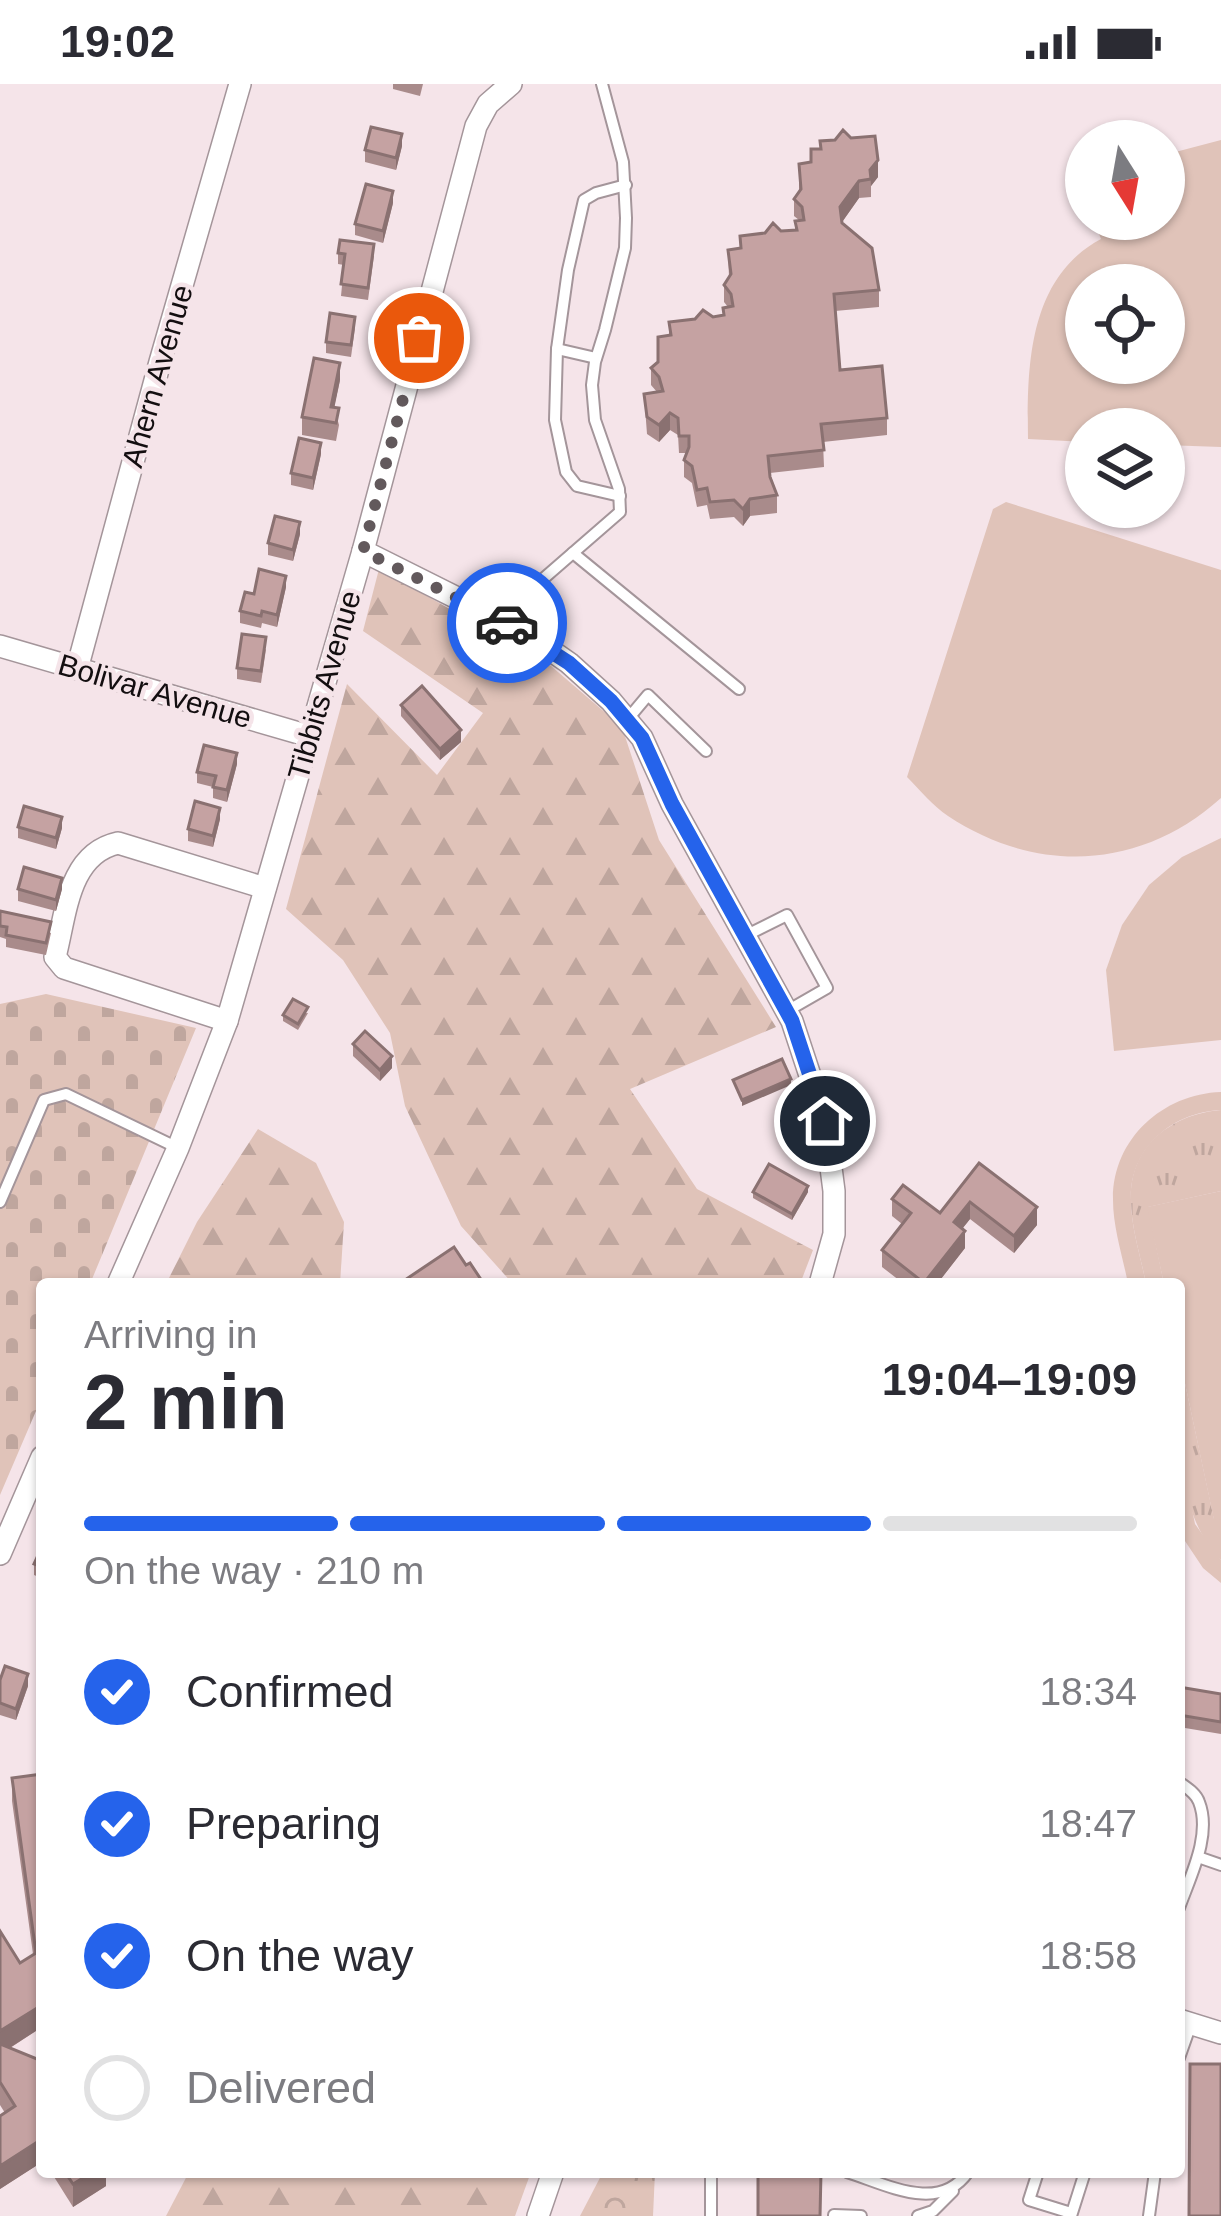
<!DOCTYPE html>
<meta charset="utf-8">
<style>
body{margin:0;font-family:Helvetica,sans-serif;background:#f2f2f3;color:#2b2b33;height:100vh;display:flex;flex-direction:column;font-size:45px;white-space:nowrap}
*{box-sizing:border-box;margin:0}
p{font-size:39px;color:#7c7c81}
.icon{flex:none;width:66px;height:66px;fill:none;stroke:currentColor;stroke-width:2;stroke-linecap:round;stroke-linejoin:round}
.map{position:relative;flex:1;overflow:hidden}
.sheet{position:absolute;left:36px;top:1194px;width:1149px;height:900px;display:flex;flex-direction:column;background:#fff;border-radius:12px;box-shadow:0 3px 9px #0004}
.sheet>*{flex:none}
.needle{width:78px;rotate:169deg}
.controls{position:absolute;left:1065px;top:36px;display:grid;gap:24px}
.controls a{display:grid;place-items:center;width:120px;height:120px;border-radius:50%;background:#fff;box-shadow:0 3px 9px #0004;font-size:60px}
.pin{position:absolute;display:grid;place-items:center;width:102px;height:102px;color:#fff;margin:-51px;border:6px solid #fff;border-radius:50%;box-shadow:0 3px 12px #0007}
.courier{position:absolute;display:grid;place-items:center;width:120px;height:120px;margin:-60px;border:9px solid #2563eb;border-radius:50%;background:#fff;color:#222;box-shadow:0 3px 15px #0007}
.headline em{font-style:normal;font-weight:800}
.headline div{display:flex;flex-direction:column-reverse}
.headline{display:flex;align-items:center;justify-content:space-between;height:204px;padding:0 48px}
h1{font-size:78px;font-weight:800;line-height:90px}
.bar{display:grid;grid-template-columns:repeat(4,1fr);gap:18px 12px;align-content:center;height:144px;padding:0 48px}
.bar i{height:15px;border-radius:9px;background:#e1e1e2}
.bar .selected{background:#2563eb}
.bar p{grid-column:span 4}
ol{padding:0 48px;list-style:none}
li{display:flex;align-items:center;gap:36px;height:132px}
li p{margin-inline-start:auto}
li .icon{padding:12px;border-radius:50%;background:#2563eb;color:#fff;stroke-width:4}
li:last-child{color:#7c7c81}
li i{width:66px;height:66px;border:6px solid #e1e1e2;border-radius:50%}
.status{display:flex;justify-content:space-between;align-items:center;height:84px;padding:0 60px;background:#fff;direction:ltr}
.status svg{height:33px;fill:currentColor}
.map>svg:first-child{display:block}
.grass{fill:url(#grass-tufts)}
.forest{fill:url(#forest-firs)}
.cemetery{fill:url(#cemetery-stones)}
.park{fill:url(#park-crowns)}
.pitch{fill:#e0c3b9;fill-rule:evenodd}
.lines{fill:none;stroke-linecap:round;stroke-linejoin:round}
.lane-casing{stroke:#a4959a;stroke-width:14}
.street-casing{stroke:#a4959a;stroke-width:24}
.lane{stroke:#fff;stroke-width:10}
.street{stroke:#fff;stroke-width:21}
.wall{fill:#a98b8b}
.shaded-wall{fill:#8a7171}
.building{fill:#c5a2a2;stroke:#8a7171;stroke-width:3}
.done{stroke:#62595c;stroke-width:12;stroke-dasharray:0 21.6}
.route{stroke:#2563eb;stroke-width:15}
.labels{text-anchor:middle;dominant-baseline:central;stroke-width:9;stroke-linejoin:round;paint-order:stroke}
.street-label{font-size:30px;fill:#130e10;stroke:#f5e4e9}
</style>
<div class="status"><b>19:02</b><svg viewBox="0 0 49 12"><path d="M0 12V9h3v3zM5 12V6h3v6zM10 12V3h3v9zM15 12V0h3v12zM26 1h20v11H26zM47 4h2v5h-2z"/></svg></div>
<div class="map">
<svg width="1221" height="2132" viewBox="0 0 1221 2132">
<defs>
<pattern id="grass-tufts" width="24" height="20" patternUnits="userSpaceOnUse" patternTransform="scale(3)"><rect width="24" height="20" fill="#e0c3b9"/><path d="M3 7l-1-3M5 7V3M7 7l1-3M15 17l-1-3M17 17v-4M19 17l1-3" fill="none" stroke="#bfa69e"/></pattern>
<pattern id="forest-firs" width="22" height="20" patternUnits="userSpaceOnUse" patternTransform="scale(3)"><rect width="22" height="20" fill="#e0c3b9"/><path d="M5 1l3.5 6h-7zM16 11l3.5 6h-7z" fill="#bfa69e"/></pattern>
<pattern id="cemetery-stones" width="16" height="16" patternUnits="userSpaceOnUse" patternTransform="scale(3)"><rect width="16" height="16" fill="#e0c3b9"/><path d="M2 7V4a2 2 0 0 1 4 0v3zM10 15v-3a2 2 0 0 1 4 0v3z" fill="#bfa69e"/></pattern>
<pattern id="park-crowns" width="20" height="18" patternUnits="userSpaceOnUse" patternTransform="scale(3)"><rect width="20" height="18" fill="#e0c3b9"/><path d="M2 6a3 3 0 1 1 6 0M12 15a3 3 0 1 1 6 0" fill="none" stroke="#bfa69e"/></pattern>
</defs>
<rect width="100%" height="100%" fill="#f5e4e9"/>
<g class="grass">
<path d="M1221,1026V1107L1148,1123L1164,1200H1146C1141,1173 1131,1144 1131,1116C1129,1062 1172,1030 1221,1026Z"/>
<path d="M1179,1271L1214,1435H1221V1476C1172,1427 1179,1336 1179,1271Z"/>
</g>
<g class="forest">
<path d="M379,485L551,582L622,643L659,756L776,943L630,1005L697,1105L813,1166L800,1200H513L461,1142L405,1022L390,949L343,876L286,825L347,600L437,691L483,629L363,547Z"/>
<path d="M258,1045L316,1079L344,1138L340,1200H166L197,1138Z"/>
<path d="M189,2088H531L515,2132H166Z"/>
</g>
<path class="cemetery" d="M46,910L196,944L90,1200H42V1313L0,1411V920Z"/>
<path class="park" d="M603,2088H655L653,2132H580Z"/>
<g class="pitch">
<path d="M1221,56V363L1164,361V345H1086V358L1028,355C1027,283 1028,194 1101,155L1093,135H1164V71ZM1086,201H1164V279H1086Z"/>
<path d="M1006,418L1221,486V714C1141,786 1037,791 948,732C933,722 920,706 907,693L993,425Z"/>
<path d="M1221,754V956L1114,967L1106,886L1122,841L1149,801L1182,773Z"/>
<path d="M1221,1008V1026C1173,1028 1129,1064 1131,1116C1131,1144 1141,1173 1146,1200H1128C1123,1173 1113,1144 1113,1116C1112,1056 1162,1010 1221,1008Z"/>
<path d="M1221,1107V1435L1214,1436L1179,1271V1200H1164L1147,1123Z"/>
<path d="M1179,1361L1195,1440L1221,1476V1499L1203,1484L1179,1448Z"/>
</g>
<g class="lines">
<defs>
<g id="lane">
<path d="M557,265L596,274"/>
<path d="M620,412L577,402L566,388L555,336L557,265L568,186L584,116L596,109L626,101"/>
<path d="M573,469L739,605"/>
<path d="M492,529L513,521L620,428L619,405L595,336L592,301L595,278L605,246L625,164L626,134L623,78L602,0"/>
<path d="M627,636L648,611L706,667"/>
<path d="M745,852L787,831L827,904L787,927"/>
<path d="M0,1118L44,1016L66,1010L178,1064"/>
<path d="M1179,1698C1187,1704 1196,1709 1199,1718C1212,1751 1190,1793 1179,1824"/>
<path d="M1198,1773L1221,1781"/>
<path d="M1179,1974L1191,1940"/>
<path d="M847,2088C886,2100 939,2130 968,2088"/>
<path d="M1038,2088L1029,2116L1071,2129"/>
<path d="M834,2131L861,2132"/>
<path d="M711,2132V2088"/>
<path d="M918,2132L933,2127L953,2107"/>
<path d="M1071,2132L1085,2088"/>
<path d="M1149,2132L1155,2088"/>
</g>
<g id="street">
<path d="M363,467L523,547L569,579L611,617L642,654L672,720L792,937L825,1037L834,1107V1150L820,1200"/>
<path d="M0,562L309,652"/>
<path d="M77,585L160,278L240,0"/>
<path d="M227,937L64,884L55,873C66,831 68,770 118,759L265,804"/>
<path d="M118,1200L178,1064L227,937L363,467L476,42L488,20L511,0"/>
<path d="M0,1470L42,1373"/>
<path d="M1179,1936L1221,1949"/>
<path d="M538,2132L553,2088"/>
</g>
</defs>
<use href="#lane" class="lane-casing"/>
<use href="#street" class="street-casing"/>
<use href="#lane" class="lane"/>
<use href="#street" class="street"/>
</g>
<g class="wall">
<path d="M393,0H423L420,12L393,5Z"/>
<path d="M402,62L396,86L365,78V66Z"/>
<path d="M799,80L878,93L871,102V113L859,114L842,138L879,206V223L835,227L840,286L887,334V351L823,358L824,383L770,389L777,411V429L750,432L743,442L734,433L710,435L707,421L697,423L692,399L684,393V376L687,369H679L678,351L670,346L659,358L647,350L644,310L657,308L651,301V284L658,278L669,252V238L723,231L728,223L724,218V201L729,193L728,166L740,164V152L795,146V137L799,136L794,132V115L799,107Z"/>
<path d="M393,119L383,159L355,151V140Z"/>
<path d="M338,169L374,172L368,216L341,212L344,181L338,180Z"/>
<path d="M355,244L351,273L326,269V258Z"/>
<path d="M340,296L334,323L339,341L336,357L302,351V333Z"/>
<path d="M321,370L313,406L291,401V389Z"/>
<path d="M300,450L293,477L268,471V459Z"/>
<path d="M286,503L277,543L262,539L261,544L240,539V527L254,510Z"/>
<path d="M266,565L261,599L237,595V584Z"/>
<path d="M401,621L461,658L440,676L401,632Z"/>
<path d="M237,680L227,718L213,714V703L197,699V688Z"/>
<path d="M220,735L213,763L188,757V745Z"/>
<path d="M18,743L62,744L56,765L18,754Z"/>
<path d="M18,805H62L56,827L18,817Z"/>
<path d="M0,827L51,849L46,871L6,863V855L0,853Z"/>
<path d="M308,929L298,946L283,937V931Z"/>
<path d="M353,960L392,984L380,997L353,972Z"/>
<path d="M979,1079L1037,1141L1014,1169L970,1135L962,1145L965,1164L937,1200H904L882,1183V1166L902,1140L892,1132V1115L940,1129Z"/>
<path d="M753,1108H808L792,1136L753,1114Z"/>
<path d="M42,1470V1509L40,1508L41,1494L34,1491V1480Z"/>
<path d="M0,1596L28,1602L16,1636L0,1631Z"/>
<path d="M1179,1603L1221,1610V1650L1179,1643Z"/>
<path d="M42,1690V1943L10,1964L42,1977V2078L0,2105L5,2029L0,2021V1847L20,1879L33,1870L12,1717V1694Z"/>
<path d="M51,2088H106V2102L73,2123Z"/>
</g>
<g class="shaded-wall">
<path d="M402,50V62L396,86V74Z"/>
<path d="M878,76V93L871,102L870,86Z"/>
<path d="M859,97V114L840,141V123Z"/>
<path d="M393,107V119L383,159V147Z"/>
<path d="M340,279V296L331,340V323Z"/>
<path d="M670,329V346L659,358V341Z"/>
<path d="M321,359V370L313,406V394Z"/>
<path d="M750,415V432L743,442V425Z"/>
<path d="M300,438V450L293,477V466Z"/>
<path d="M286,492V503L277,543V531Z"/>
<path d="M461,646V658L440,676V665Z"/>
<path d="M237,669V680L227,718V706Z"/>
<path d="M220,724V735L213,763V752Z"/>
<path d="M62,733V744L56,765V754Z"/>
<path d="M62,794V805L56,827V816Z"/>
<path d="M392,972V984L380,997V986Z"/>
<path d="M791,995V1001L742,1022V1016Z"/>
<path d="M818,1052V1058L803,1063V1057Z"/>
<path d="M808,1102V1108L792,1136V1130Z"/>
<path d="M970,1118V1135L954,1155V1138Z"/>
<path d="M1037,1123V1141L1014,1169V1152Z"/>
<path d="M965,1147V1164L937,1200H924Z"/>
<path d="M28,1590V1602L16,1636V1625Z"/>
<path d="M42,1921V1943L0,1970V1947Z"/>
<path d="M42,2055V2078L0,2105V2082Z"/>
<path d="M93,2088H106V2102L73,2123V2100Z"/>
</g>
<g class="building">
<path d="M371,43L402,50L396,74L365,66Z"/>
<path d="M843,46L851,54L875,52L878,76L870,86L871,95L859,97L840,123L842,139L872,164L879,206L834,210L840,286L882,282L887,334L821,340L824,366L768,372L770,393L777,411L750,415L743,425L734,416L710,418L707,404L697,406L692,382L684,376L689,363V352H679L678,334L670,329L659,341L647,333L644,310L663,307L659,293L651,284L658,278V253L671,251L669,238L695,235L703,226L713,233L724,231L723,224L733,222L731,210L724,201L731,190L728,166L741,164L740,152L765,149L773,139L781,147L797,146L795,137L804,136L802,123L794,115L801,105L799,80L811,78V65H821L820,57L835,56Z"/>
<path d="M366,100L393,107L383,147L355,140Z"/>
<path d="M340,156L374,160L368,204L341,200L345,170L338,169Z"/>
<path d="M330,229L355,233L351,261L326,258Z"/>
<path d="M314,274L340,279L331,323L339,324L336,339L302,333Z"/>
<path d="M299,354L321,359L313,394L291,389Z"/>
<path d="M275,432L300,438L293,466L268,459Z"/>
<path d="M259,485L286,492L277,531L262,527L261,532L240,527L245,508L254,510Z"/>
<path d="M242,550L266,553L261,587L237,584Z"/>
<path d="M422,602L461,646L440,665L401,621Z"/>
<path d="M204,661L237,669L227,706L213,703L216,692L197,688Z"/>
<path d="M195,717L220,724L213,752L188,745Z"/>
<path d="M24,722L62,733L56,754L18,743Z"/>
<path d="M24,783L62,794L56,816L18,805Z"/>
<path d="M0,827L51,838L46,859L6,851L7,843L0,842Z"/>
<path d="M293,915L308,923L298,940L283,931Z"/>
<path d="M365,947L392,972L380,986L353,960Z"/>
<path d="M782,975L791,995L742,1016L733,996Z"/>
<path d="M805,1014L818,1052L803,1057L790,1019Z"/>
<path d="M979,1079L1037,1123L1014,1152L970,1118L954,1138L965,1147L924,1199L882,1166L911,1129L892,1115L903,1101L940,1129Z"/>
<path d="M769,1080L808,1102L792,1130L753,1108Z"/>
<path d="M454,1163L466,1181L470,1179L484,1200H399Z"/>
<path d="M39,1469L42,1470V1483L34,1480Z"/>
<path d="M5,1582L28,1590L16,1625L0,1619V1596Z"/>
<path d="M1179,1603L1221,1610V1638L1179,1631Z"/>
<path d="M42,1690V1921L0,1947V1847L20,1879L36,1869L12,1694Z"/>
<path d="M0,1960L42,1977V2055L0,2082V2032L15,2022L0,1998Z"/>
<path d="M1190,1980H1221V2132H1189Z"/>
<path d="M65,2088H93L73,2100Z"/>
<path d="M758,2088H821L820,2132H758Z"/>
</g>
<g class="lines">
<path class="done" d="M419,254L363,467L507,539"/>
<path class="route" d="M507,539L569,579L611,617L642,654L672,720L792,937L825,1037"/>
</g>
<g class="labels">
<g class="street-label">
<text transform="translate(157 292) rotate(-74)">Ahern Avenue</text>
<text transform="translate(324 601) rotate(-74)">Tibbits Avenue</text>
<text transform="translate(155 607) rotate(16)">Bolivar Avenue</text>
</g>
</g>
</svg>
<div class="controls">
<a><svg class="needle" viewBox="-14 -14 28 28"><path d="M0-13l5 13h-10z" fill="#e53935"/><path d="M0 13l5-13h-10z" fill="#7c7c81"/></svg></a>
<a><svg class="icon" aria-label="locate" viewBox="0 0 24 24"><circle cx="12" cy="12" r="6"/><path d="M12 2v4M12 18v4M2 12h4M18 12h4"/></svg></a>
<a><svg class="icon" aria-label="layers" viewBox="0 0 24 24"><path d="M12 4l9 5-9 5-9-5zM3 14l9 5 9-5"/></svg></a>
</div>
<div class="pin" style="left:419px;top:254px;background:#ea580c"><svg class="icon" aria-label="bag" viewBox="0 0 24 24"><path d="M5 8h14l-1 12H6zM9 8a3 3 0 0 1 6 0"/></svg></div>
<div class="pin" style="left:825px;top:1037px;background:#1f2937"><svg class="icon" aria-label="home" viewBox="0 0 24 24"><path d="M3 11l9-7 9 7M6 9v11h12V9"/></svg></div>
<div class="courier" style="left:507px;top:539px"><svg class="icon" aria-label="car" viewBox="0 0 24 24"><path d="M5 17H2v-5l4-1 3-4h7l3 4 3 1v5h-3M9 17h6M6 11h13"/><circle cx="7" cy="17" r="2"/><circle cx="17" cy="17" r="2"/></svg></div>
<section class="sheet">
<div class="headline"><div><h1>2 min</h1><p>Arriving in</p></div><em>19:04–19:09</em></div>
<div class="bar"><i class="selected"></i><i class="selected"></i><i class="selected"></i><i></i><p>On the way · 210 m</p></div>
<ol>
<li><svg class="icon" aria-label="check" viewBox="0 0 24 24"><path d="M5 12l5 5 9-10"/></svg>Confirmed<p>18:34</p></li>
<li><svg class="icon" aria-label="check" viewBox="0 0 24 24"><path d="M5 12l5 5 9-10"/></svg>Preparing<p>18:47</p></li>
<li><svg class="icon" aria-label="check" viewBox="0 0 24 24"><path d="M5 12l5 5 9-10"/></svg>On the way<p>18:58</p></li>
<li><i></i>Delivered</li>
</ol>
</section>
</div>
